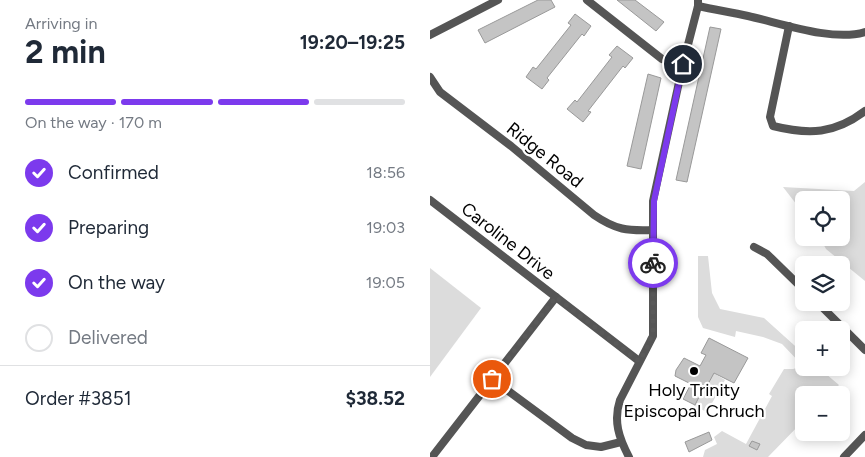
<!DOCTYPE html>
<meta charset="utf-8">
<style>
body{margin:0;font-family:Figtree,sans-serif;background:#f6f6f7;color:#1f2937;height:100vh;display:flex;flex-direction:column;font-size:19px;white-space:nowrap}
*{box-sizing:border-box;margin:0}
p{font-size:16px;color:#747a83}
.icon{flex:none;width:28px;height:28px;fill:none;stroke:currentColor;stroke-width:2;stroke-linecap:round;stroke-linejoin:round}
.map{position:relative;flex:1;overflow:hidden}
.sheet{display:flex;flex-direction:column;background:#fff;width:430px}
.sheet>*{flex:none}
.tools{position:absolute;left:365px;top:191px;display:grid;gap:10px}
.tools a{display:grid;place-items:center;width:55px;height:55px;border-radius:8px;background:#fff;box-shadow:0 2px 12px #0003;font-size:25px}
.pin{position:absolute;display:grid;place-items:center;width:42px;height:42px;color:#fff;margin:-21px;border:2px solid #fff;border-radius:50%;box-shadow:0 1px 5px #0007}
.courier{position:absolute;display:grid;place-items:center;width:50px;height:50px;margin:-25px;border:4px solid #7c3aed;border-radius:50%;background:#fff;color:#222;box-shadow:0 1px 6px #0007}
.summary em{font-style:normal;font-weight:700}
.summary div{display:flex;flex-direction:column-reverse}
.summary{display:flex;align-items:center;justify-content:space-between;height:85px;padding:0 25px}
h1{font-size:32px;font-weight:700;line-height:38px}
.bar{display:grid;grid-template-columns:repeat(4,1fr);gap:8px 5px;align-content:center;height:60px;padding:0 25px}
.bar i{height:6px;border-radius:4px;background:#e0e1e3}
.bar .current{background:#7c3aed}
.bar p{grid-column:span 4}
.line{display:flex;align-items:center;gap:12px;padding:0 25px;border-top:1px solid #e0e1e3}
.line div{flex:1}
ol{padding:0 25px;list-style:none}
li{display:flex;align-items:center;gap:15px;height:55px}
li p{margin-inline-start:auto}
li .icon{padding:5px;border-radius:50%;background:#7c3aed;color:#fff;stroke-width:4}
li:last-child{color:#747a83}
li i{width:28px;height:28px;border:2px solid #e0e1e3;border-radius:50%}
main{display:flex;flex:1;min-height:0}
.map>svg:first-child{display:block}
.green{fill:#dcdcdc}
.building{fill:#c4c4c4;stroke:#999}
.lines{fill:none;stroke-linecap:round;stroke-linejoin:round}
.minor{stroke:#555;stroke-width:8}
.done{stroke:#595959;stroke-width:5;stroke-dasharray:0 9}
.route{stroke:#7c3aed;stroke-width:6}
.poi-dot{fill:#000;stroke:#fff;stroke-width:2}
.labels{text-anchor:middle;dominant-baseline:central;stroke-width:4.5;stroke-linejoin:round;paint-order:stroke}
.street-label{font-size:18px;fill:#000;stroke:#fff}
.poi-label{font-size:18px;fill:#000;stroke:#fff}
</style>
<main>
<section class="sheet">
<div class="summary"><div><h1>2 min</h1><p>Arriving in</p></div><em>19:20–19:25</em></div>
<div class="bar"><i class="current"></i><i class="current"></i><i class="current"></i><i></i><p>On the way · 170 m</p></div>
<ol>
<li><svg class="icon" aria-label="check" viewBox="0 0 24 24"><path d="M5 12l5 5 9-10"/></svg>Confirmed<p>18:56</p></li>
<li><svg class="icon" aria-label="check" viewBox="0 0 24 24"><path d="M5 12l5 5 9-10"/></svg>Preparing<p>19:03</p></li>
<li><svg class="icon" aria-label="check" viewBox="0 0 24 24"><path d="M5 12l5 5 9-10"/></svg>On the way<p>19:05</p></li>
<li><i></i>Delivered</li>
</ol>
<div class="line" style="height:65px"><div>Order #3851</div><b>$38.52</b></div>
</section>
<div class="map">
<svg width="435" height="457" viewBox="0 0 435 457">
<rect width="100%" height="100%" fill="#fff"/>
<g class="green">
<path d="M435,182V281L396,249L390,238H411V200H374V214L353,187L424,191Z"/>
<path d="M268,256H278L282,293L290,309L334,318L374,354V368H389L409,385L399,395H374V420L338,457H273L275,450L287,444L284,437L292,431L316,444L342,396L339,394L354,369H363L373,366L352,344L333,337L306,331L305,337L273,328L268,317Z"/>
<path d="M0,268L51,308L0,377Z"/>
<path d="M282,372L295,380L277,412L264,406L275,385L278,386L281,379Z"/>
</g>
<g class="building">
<path d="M108,0H121L125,7L55,43L48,30Z"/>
<path d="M187,0H205L234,22L226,31Z"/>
<path d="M145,14L161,26L154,36L152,34L117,78L119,80L112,89L96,77L103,67L106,69L141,25L138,23Z"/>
<path d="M280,27L291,29L257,182L246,180Z"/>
<path d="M187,46L203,58L195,68L193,66L158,111L161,112L153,122L137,109L145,100L147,102L182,57L179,55Z"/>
<path d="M218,74L231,78L211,169L197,166Z"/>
<path d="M279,338L318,358L304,383L284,373L277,386L275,385L265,405L253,399L261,384L245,376L246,370L254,358L270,366L276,355L271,353Z"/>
<path d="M279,432L282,440L259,452L255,442Z"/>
<path d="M322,441L330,444L327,450L319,446Z"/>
</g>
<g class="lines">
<g class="minor">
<path d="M157,0L232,59L237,61L253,64"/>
<path d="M268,6C285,10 301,12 318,16C350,23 403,42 435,32"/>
<path d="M359,26L340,117L343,126C379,135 405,134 435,111"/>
<path d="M0,35L68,0"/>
<path d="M0,77L10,92L81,146L164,215C186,230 197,231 223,230"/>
<path d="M0,200L209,361"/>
<path d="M324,247L337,254L374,290"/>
<path d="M387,302L435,350"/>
<path d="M62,379L142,438L156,445L171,447L191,442"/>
<path d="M2,457L126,297"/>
<path d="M199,457C189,438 183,421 190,400L223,336V201L253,64L268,6V0"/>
<path d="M414,457L435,435"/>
</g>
</g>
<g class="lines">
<path class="done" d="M62,379L126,297L209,361L217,348L223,330V263"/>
<path class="route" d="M223,263L224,201L253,64"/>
</g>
<circle class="poi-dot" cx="264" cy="371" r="5"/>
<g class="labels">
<g class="street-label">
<text transform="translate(115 155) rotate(39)">Ridge Road</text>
<text transform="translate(78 241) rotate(38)">Caroline Drive</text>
</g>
<g class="poi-label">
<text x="264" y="390">Holy Trinity<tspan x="264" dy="21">Episcopal Chruch</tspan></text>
</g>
</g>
</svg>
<div class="tools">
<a><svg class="icon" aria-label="locate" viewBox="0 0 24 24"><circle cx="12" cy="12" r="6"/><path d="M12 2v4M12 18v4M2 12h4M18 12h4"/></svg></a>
<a><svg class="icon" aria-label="layers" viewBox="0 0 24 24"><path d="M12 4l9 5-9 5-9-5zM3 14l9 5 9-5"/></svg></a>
<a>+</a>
<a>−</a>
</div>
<div class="pin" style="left:62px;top:379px;background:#ea580c"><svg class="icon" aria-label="bag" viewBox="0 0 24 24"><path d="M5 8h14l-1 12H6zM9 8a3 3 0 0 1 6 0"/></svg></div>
<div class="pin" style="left:253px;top:64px;background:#1f2937"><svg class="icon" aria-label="home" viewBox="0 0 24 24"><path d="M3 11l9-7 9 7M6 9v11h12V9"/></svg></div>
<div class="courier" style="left:223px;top:263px"><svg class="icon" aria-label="bike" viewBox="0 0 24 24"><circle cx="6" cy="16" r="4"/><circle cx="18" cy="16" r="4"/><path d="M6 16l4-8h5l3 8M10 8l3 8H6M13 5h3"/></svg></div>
</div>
</main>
